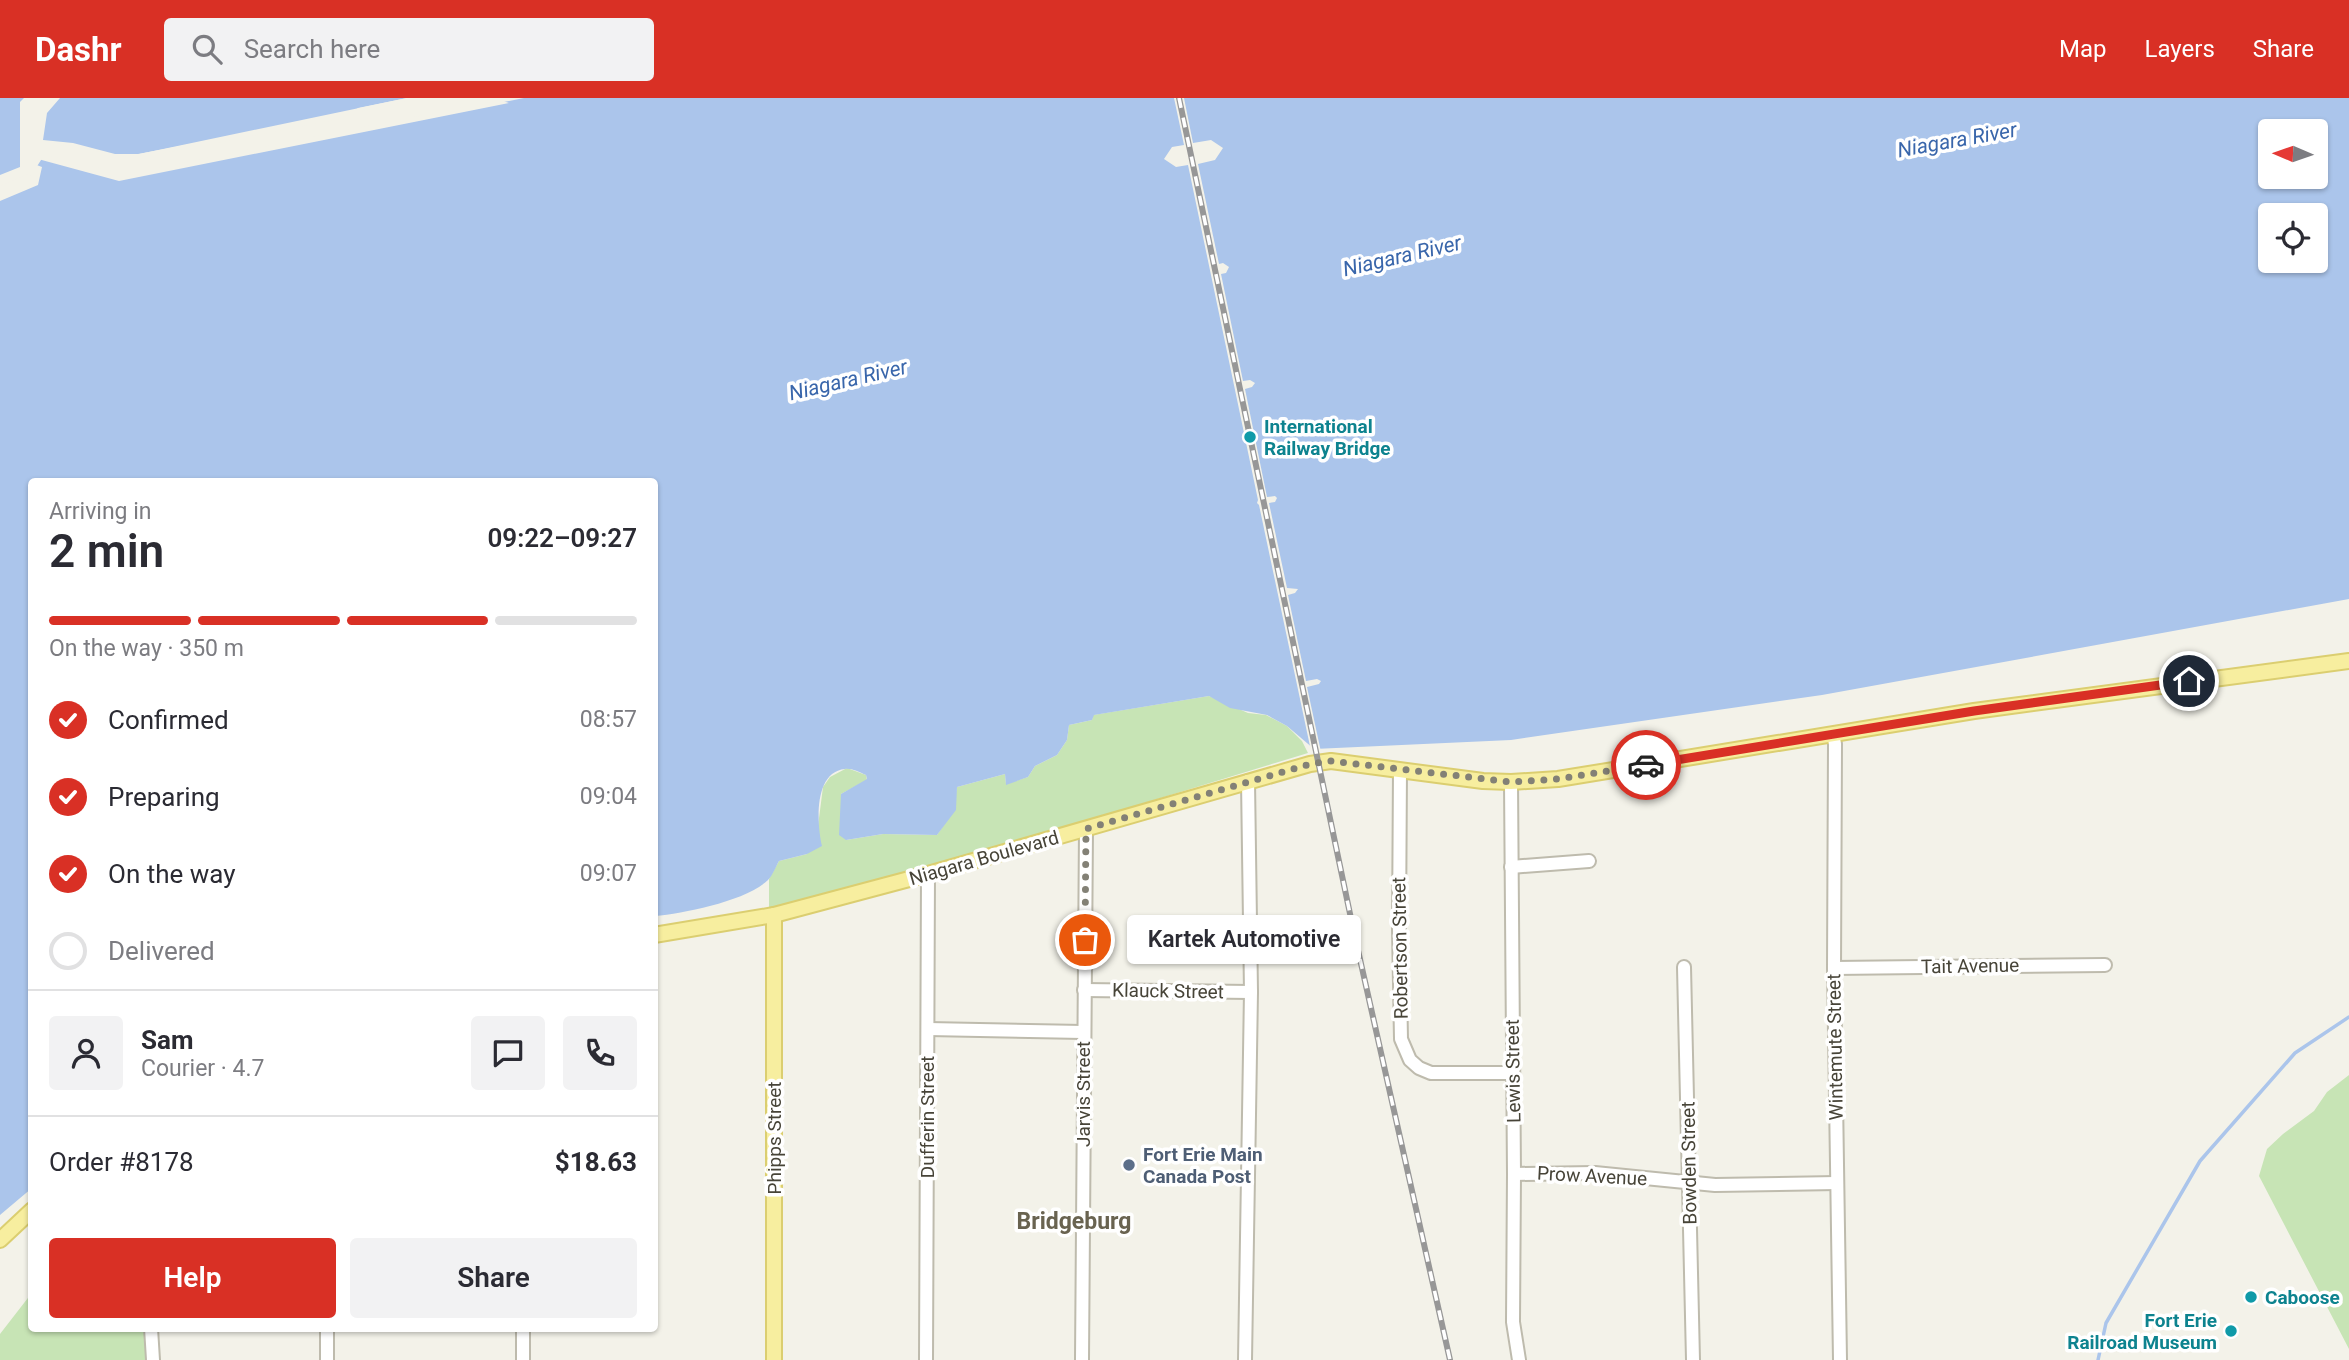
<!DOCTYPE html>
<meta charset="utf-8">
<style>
body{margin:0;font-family:Roboto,sans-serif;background:#f2f2f3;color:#2b2b33;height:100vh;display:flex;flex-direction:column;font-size:26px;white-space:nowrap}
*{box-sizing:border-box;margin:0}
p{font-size:23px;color:#7c7c81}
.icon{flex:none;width:38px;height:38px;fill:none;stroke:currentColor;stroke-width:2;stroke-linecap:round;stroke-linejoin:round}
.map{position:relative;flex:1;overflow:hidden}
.panel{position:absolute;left:28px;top:380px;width:630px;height:854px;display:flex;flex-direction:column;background:#fff;border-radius:7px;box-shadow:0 2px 5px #0004}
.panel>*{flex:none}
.needle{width:46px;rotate:272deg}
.controls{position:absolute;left:2258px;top:21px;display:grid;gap:14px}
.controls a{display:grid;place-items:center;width:70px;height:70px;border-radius:7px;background:#fff;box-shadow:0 2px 5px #0004;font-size:35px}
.pin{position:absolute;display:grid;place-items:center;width:60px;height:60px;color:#fff;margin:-30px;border:4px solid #fff;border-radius:50%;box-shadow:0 2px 7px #0007}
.courier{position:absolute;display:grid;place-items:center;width:70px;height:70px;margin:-35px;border:5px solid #d93025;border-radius:50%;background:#fff;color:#222;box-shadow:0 2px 9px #0007}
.bubble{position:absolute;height:49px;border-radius:7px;background:#fff;box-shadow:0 2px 5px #0004;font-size:23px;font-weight:600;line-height:49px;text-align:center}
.summary em{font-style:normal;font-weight:600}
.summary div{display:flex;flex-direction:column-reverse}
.summary{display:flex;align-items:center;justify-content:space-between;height:119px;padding:0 21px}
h1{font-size:46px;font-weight:600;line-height:52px}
.bar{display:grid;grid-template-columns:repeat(4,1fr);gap:10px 7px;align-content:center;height:84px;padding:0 21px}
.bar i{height:9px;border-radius:5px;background:#e1e1e2}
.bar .active{background:#d93025}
.bar p{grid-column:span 4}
.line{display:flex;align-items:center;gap:18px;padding:0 21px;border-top:2px solid #e1e1e2}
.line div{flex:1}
.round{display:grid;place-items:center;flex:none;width:74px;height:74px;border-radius:7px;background:#f2f2f3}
ol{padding:0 21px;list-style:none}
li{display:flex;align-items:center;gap:21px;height:77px}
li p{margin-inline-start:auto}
li .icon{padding:7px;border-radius:50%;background:#d93025;color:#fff;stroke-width:4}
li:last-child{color:#7c7c81}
li i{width:38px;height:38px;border:4px solid #e1e1e2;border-radius:50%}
.cta{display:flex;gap:14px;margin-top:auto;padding:14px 21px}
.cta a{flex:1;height:80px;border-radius:7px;background:#d93025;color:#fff;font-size:28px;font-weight:600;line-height:80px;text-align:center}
.cta a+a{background:#f2f2f3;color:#2b2b33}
header{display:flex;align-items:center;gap:42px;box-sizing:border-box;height:98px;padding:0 35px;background:#d93025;color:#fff}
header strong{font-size:33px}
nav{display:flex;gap:38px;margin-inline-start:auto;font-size:24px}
.search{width:490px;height:63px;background:#f2f2f3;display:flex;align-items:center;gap:18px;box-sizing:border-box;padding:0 24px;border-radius:7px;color:#7c7c81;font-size:26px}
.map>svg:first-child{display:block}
.green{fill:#c7e4b5}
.water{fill:#abc5eb;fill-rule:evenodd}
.pier{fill:#f3f2e9}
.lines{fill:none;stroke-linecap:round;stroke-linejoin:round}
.stream{stroke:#abc5eb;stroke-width:3.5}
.minor-casing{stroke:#bebbad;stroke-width:16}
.major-casing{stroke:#dbce70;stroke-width:18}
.minor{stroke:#fff;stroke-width:12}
.major{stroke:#f7ee9f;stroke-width:14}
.rail-casing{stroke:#979797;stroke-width:6}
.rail{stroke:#fff;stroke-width:3.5;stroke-dasharray:10;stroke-linecap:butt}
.done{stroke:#838176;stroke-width:7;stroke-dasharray:0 12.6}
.route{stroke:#d93025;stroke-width:9}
.culture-dot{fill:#0f9aa8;stroke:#fff;stroke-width:2.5}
.service-dot{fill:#5c6f8a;stroke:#fff;stroke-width:2.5}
.labels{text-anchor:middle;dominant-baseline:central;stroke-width:7;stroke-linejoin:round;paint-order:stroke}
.culture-label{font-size:19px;font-weight:bold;fill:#0d838f;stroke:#fff;text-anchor:start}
.street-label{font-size:19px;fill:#474438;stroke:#fff}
.service-label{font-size:19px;font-weight:bold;fill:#4e5e75;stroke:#fff;text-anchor:start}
.water-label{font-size:21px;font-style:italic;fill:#3966ab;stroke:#fff}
.quarter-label{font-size:23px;font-weight:bold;fill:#696350;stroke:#fff}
</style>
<header>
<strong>Dashr</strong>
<div class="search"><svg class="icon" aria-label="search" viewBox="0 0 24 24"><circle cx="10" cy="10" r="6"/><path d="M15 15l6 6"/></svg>Search here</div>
<nav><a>Map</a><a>Layers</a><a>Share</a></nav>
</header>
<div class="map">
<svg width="2349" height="1262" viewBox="0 0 2349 1262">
<rect width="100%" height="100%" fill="#f3f2e9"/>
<g class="green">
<path d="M1209,598L1248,615L1266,617L1287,628L1302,643L1308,655L860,792L769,814V781L779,763L807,756L818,728L823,689L830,679L847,670L866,677L867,682L841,696L846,742L883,736L937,737L952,715L957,689L1005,676L1006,686L1028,679L1035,668L1057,657L1067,642L1069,627L1092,622L1093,617Z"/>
<path d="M2349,977V1251L2259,1078L2267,1051L2283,1036L2314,1013L2327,994Z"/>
<path d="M31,1196L32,1230H149L148,1262H0V1236Z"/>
</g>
<g class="water">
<path d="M0,0H24L20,4V69L0,77Z"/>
<path d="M60,0H407L358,10L350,16L138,56H115L73,45L43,42L47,15Z"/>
<path d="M524,0H2349V501L1822,597L1511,642L1314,651L1287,628L1267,617L1230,610L1209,598L1094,617L1092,622L1069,627L1067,642L1057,657L1035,668L1028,679L1006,687L1005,676L957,689L956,712L937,737L883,736L846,742L839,737L841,696L867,681L866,677C859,674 851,670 845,671C813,674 817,727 822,748L807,756L779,763C776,768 773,777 768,782C746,803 685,815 655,818L654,383H32V1090L0,1117V91L30,79L43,59L125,80ZM2270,33H2315V79H2270ZM2270,117H2315V163H2270Z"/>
</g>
<g class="pier">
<path d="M407,0H410L408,3L359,14L350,19L138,60H115L72,48L42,46L39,43H47L125,59Z"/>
<path d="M1174,0H1184L1193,45L1211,42L1223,50L1215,62L1198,66L1219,166L1223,165L1229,169L1226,175L1221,176L1243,283L1250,282L1255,285L1252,289L1245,291L1267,399L1275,398L1277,400L1275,404L1269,405L1287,490L1298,491L1295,495L1288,497L1306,583L1317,581L1321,583L1319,586L1307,589L1321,654L1311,653L1259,407L1257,405L1258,402L1188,67L1176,69L1164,61L1172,49L1184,47Z"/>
<path d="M500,2L509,5L119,83L38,61L43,56L125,76Z"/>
<path d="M34,66L42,69L38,87L0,103V88L28,76L30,78Z"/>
</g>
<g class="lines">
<path class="stream" d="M2098,1262L2106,1225L2200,1063L2295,955L2349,919"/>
<defs>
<g id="minor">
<path d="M1833,636L1835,646L1834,870L1840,1262"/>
<path d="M1400,672L1399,831L1401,941L1410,962L1419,970L1431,975H1513"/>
<path d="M1511,684L1514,1076L1513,1224L1519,1262"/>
<path d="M1511,769L1589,763"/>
<path d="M1684,869L1693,1262"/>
<path d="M1834,870L2105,867"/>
<path d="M1084,892L1251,894"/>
<path d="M928,931L1083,934"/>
<path d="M1514,1076L1595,1075L1715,1087L1837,1085"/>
<path d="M151,1230L153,1262"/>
<path d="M327,1262V1230"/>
<path d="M523,1262V1230"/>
<path d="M926,1262L928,776"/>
<path d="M1082,1262L1086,731"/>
<path d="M1245,1262L1251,894L1248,683"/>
</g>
<g id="major">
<path d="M654,837L774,817L928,776L1310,666L1331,663L1483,683L1511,684L1558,681L1974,613L2349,563"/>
<path d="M0,1142L32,1112"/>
<path d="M774,1262V817"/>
</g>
</defs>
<use href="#minor" class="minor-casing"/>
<use href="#major" class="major-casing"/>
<use href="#minor" class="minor"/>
<use href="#major" class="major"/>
<defs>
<path id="rail" d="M1179,0L1353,830L1450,1262"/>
</defs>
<use href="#rail" class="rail-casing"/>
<use href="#rail" class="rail"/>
</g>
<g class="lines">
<path class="done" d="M1085,842L1086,731L1310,666L1331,663L1511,684L1558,681L1646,667"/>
<path class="route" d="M1646,667L1974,613L2189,583"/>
</g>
<g class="culture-dot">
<circle cx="1250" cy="339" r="7"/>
<circle cx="2251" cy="1199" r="7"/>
<circle cx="2231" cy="1233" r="7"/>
</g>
<circle class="service-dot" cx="1129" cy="1067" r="7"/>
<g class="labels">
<g class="culture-label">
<text x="1264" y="328">International<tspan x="1264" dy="22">Railway Bridge</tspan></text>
<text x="2265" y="1199">Caboose</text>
<text x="2217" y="1222" text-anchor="end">Fort Erie<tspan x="2217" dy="22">Railroad Museum</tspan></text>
</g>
<g class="street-label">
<text transform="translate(984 760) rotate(-16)">Niagara Boulevard</text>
<text transform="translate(1400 850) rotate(-91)">Robertson Street</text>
<text transform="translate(1970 868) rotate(-1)">Tait Avenue</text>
<text transform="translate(1168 893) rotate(1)">Klauck Street</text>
<text transform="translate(1835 949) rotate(-91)">Wintemute Street</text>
<text transform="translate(1513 973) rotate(-91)">Lewis Street</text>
<text transform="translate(1083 996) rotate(-90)">Jarvis Street</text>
<text transform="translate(927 1019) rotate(-90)">Dufferin Street</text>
<text transform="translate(774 1040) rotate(-90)">Phipps Street</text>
<text transform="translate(1689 1065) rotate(-91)">Bowden Street</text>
<text transform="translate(1592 1078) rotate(3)">Prow Avenue</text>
</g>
<g class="service-label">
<text x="1143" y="1056">Fort Erie Main<tspan x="1143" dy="22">Canada Post</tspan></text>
</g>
<g class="water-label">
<text transform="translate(1957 42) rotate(-10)">Niagara River</text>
<text transform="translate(1402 158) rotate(-13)">Niagara River</text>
<text transform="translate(848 282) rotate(-13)">Niagara River</text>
</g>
<g class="quarter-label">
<text x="1074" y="1123">Bridgeburg</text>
</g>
</g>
</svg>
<div class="controls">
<a><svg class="needle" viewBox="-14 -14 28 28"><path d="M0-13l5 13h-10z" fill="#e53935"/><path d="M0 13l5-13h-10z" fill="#7c7c81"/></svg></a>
<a><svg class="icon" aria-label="locate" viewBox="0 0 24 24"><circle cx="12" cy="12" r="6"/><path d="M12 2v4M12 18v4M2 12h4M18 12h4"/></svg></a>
</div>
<div class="pin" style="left:1085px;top:842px;background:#ea580c"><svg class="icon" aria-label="bag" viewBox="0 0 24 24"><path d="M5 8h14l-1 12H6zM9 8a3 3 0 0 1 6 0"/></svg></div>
<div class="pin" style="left:2189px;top:583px;background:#1f2937"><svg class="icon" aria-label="home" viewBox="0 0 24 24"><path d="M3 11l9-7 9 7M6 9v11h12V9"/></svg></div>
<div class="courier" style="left:1646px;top:667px"><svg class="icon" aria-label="car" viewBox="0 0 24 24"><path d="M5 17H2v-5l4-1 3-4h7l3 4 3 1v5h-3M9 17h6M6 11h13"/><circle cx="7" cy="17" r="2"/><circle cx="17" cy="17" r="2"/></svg></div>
<div class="bubble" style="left:1127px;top:817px;width:234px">Kartek Automotive</div>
<section class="panel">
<div class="summary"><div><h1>2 min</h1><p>Arriving in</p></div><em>09:22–09:27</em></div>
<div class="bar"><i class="active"></i><i class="active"></i><i class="active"></i><i></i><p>On the way · 350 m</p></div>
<ol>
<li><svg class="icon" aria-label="check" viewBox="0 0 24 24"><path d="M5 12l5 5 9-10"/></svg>Confirmed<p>08:57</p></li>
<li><svg class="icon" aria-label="check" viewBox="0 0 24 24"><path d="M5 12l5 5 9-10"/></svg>Preparing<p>09:04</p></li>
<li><svg class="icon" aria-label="check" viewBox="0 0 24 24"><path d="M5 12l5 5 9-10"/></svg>On the way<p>09:07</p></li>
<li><i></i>Delivered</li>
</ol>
<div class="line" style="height:126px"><a class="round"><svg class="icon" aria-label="person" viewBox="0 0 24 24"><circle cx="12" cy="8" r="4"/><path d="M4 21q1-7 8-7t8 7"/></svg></a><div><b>Sam</b><p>Courier · 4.7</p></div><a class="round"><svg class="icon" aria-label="chat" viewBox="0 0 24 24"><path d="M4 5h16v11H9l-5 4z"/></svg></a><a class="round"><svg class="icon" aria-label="phone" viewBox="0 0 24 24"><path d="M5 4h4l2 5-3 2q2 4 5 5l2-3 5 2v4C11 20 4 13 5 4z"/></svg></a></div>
<div class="line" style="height:91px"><div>Order #8178</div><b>$18.63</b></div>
<div class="cta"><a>Help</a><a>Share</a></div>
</section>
</div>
